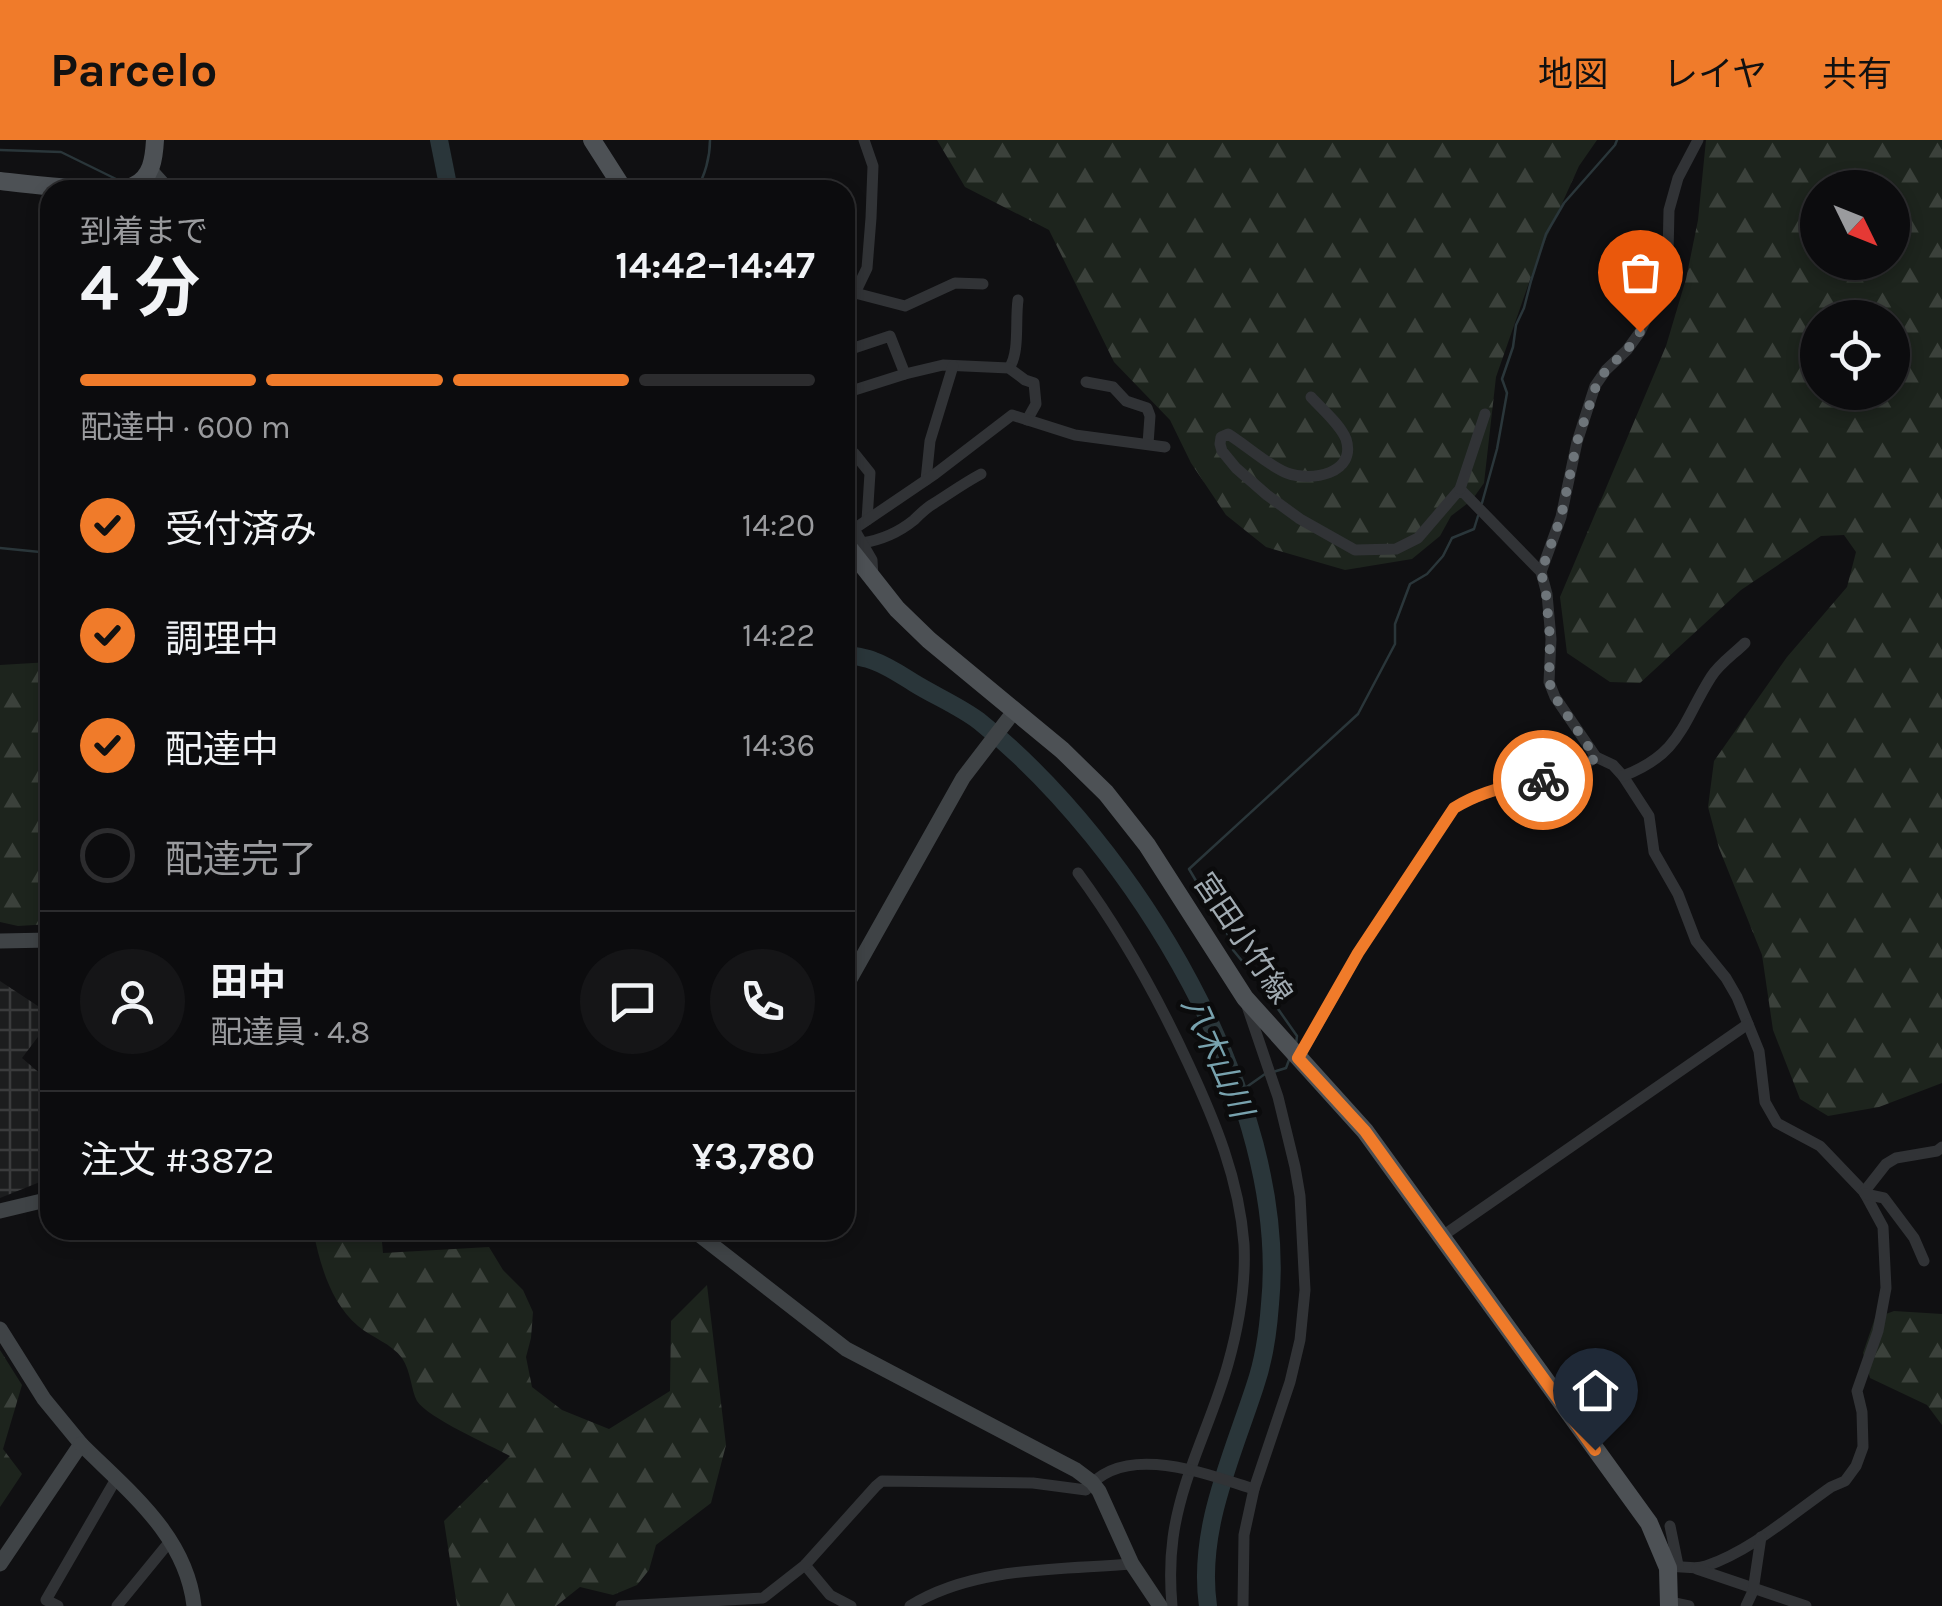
<!DOCTYPE html>
<html lang="ja">
<meta charset="utf-8">
<style>
body{margin:0;font-family:Karla,"Noto Sans JP",sans-serif;background:#151517;color:#f1f3f6;height:100vh;display:flex;flex-direction:column;font-size:38px;white-space:nowrap}
*{box-sizing:border-box;margin:0}
p{font-size:32px;color:#9a9b9e}
.icon{flex:none;width:55px;height:55px;fill:none;stroke:currentColor;stroke-width:2;stroke-linecap:round;stroke-linejoin:round}
.map{position:relative;flex:1;overflow:hidden}
.details{position:absolute;left:40px;top:40px;width:815px;height:1060px;display:flex;flex-direction:column;background:#0c0c0e;border-radius:30px;box-shadow:0 5px 15px #0003,0 0 0 2px #2c2c2e}
.details>*{flex:none}
.needle{width:65px;rotate:133deg}
.controls{position:absolute;left:1800px;top:30px;display:grid;gap:20px}
.controls a{display:grid;place-items:center;width:110px;height:110px;border-radius:50%;background:#0c0c0e;box-shadow:0 5px 15px #0003,0 0 0 2px #2c2c2e;font-size:50px}
.pin{position:absolute;display:grid;place-items:center;width:85px;height:85px;color:#fff;margin:-102px -42px;border-radius:50% 50% 50% 0;rotate:-45deg;box-shadow:0 0 10px #0007}
.pin .icon{rotate:45deg}
.courier{position:absolute;display:grid;place-items:center;width:100px;height:100px;margin:-50px;border:8px solid #f07b2a;border-radius:50%;background:#fff;color:#222;box-shadow:0 2px 12px #0007}
.head em{font-style:normal;font-weight:700}
.head div{display:flex;flex-direction:column-reverse}
.head{display:flex;align-items:center;justify-content:space-between;height:170px;padding:0 40px}
h1{font-size:65px;font-weight:700;line-height:75px}
.bar{display:grid;grid-template-columns:repeat(4,1fr);gap:15px 10px;align-content:center;height:120px;padding:0 40px}
.bar i{height:12px;border-radius:8px;background:#2c2c2e}
.bar .on{background:#f07b2a}
.bar p{grid-column:span 4}
.line{display:flex;align-items:center;gap:25px;padding:0 40px;border-top:2px solid #2c2c2e}
.line div{flex:1}
.round{display:grid;place-items:center;flex:none;width:105px;height:105px;border-radius:52px;background:#151517}
ol{padding:0 40px;list-style:none}
li{display:flex;align-items:center;gap:30px;height:110px}
li p{margin-inline-start:auto}
li .icon{padding:10px;border-radius:50%;background:#f07b2a;color:#111;stroke-width:4}
li:last-child{color:#9a9b9e}
li i{width:55px;height:55px;border:5px solid #2c2c2e;border-radius:50%}
header{display:flex;align-items:center;gap:60px;box-sizing:border-box;height:140px;padding:0 50px;background:#f07b2a;color:#111}
header strong{font-size:48px}
nav{display:flex;gap:55px;margin-inline-start:auto;font-size:35px}
.map>svg:first-child{display:block}
.industrial{fill:url(#industrial-grid)}
.forest{fill:url(#forest-firs);fill-rule:evenodd}
.lines{fill:none;stroke-linecap:round;stroke-linejoin:round}
.stream{stroke:#2a363a;stroke-width:2.5}
.river{stroke:#2a363a;stroke-width:18}
.street{stroke:#313336;stroke-width:11}
.secondary{stroke:#3f4346;stroke-width:15}
.primary{stroke:#4d5155;stroke-width:18}
.done{stroke:#6e757a;stroke-width:10;stroke-dasharray:0 18}
.route{stroke:#f07b2a;stroke-width:12}
.labels{text-anchor:middle;dominant-baseline:central;stroke-width:9;stroke-linejoin:round;paint-order:stroke}
.street-label{font-size:30px;fill:#a1abb2;stroke:#0b0b0c}
.water-label{font-size:32px;font-style:italic;fill:#78a2ae;stroke:#0b0b0c}
</style>
<header>
<strong>Parcelo</strong>
<nav><a>地図</a><a>レイヤ</a><a>共有</a></nav>
</header>
<div class="map">
<svg width="1942" height="1466" viewBox="0 0 1942 1466">
<defs>
<pattern id="industrial-grid" width="8" height="8" patternUnits="userSpaceOnUse" patternTransform="scale(2.5)"><rect width="8" height="8" fill="#1c1d1e"/><path d="M0 4h8M4 0v8" fill="none" stroke="#3a3b3c"/></pattern>
<pattern id="forest-firs" width="22" height="20" patternUnits="userSpaceOnUse" patternTransform="scale(2.5)"><rect width="22" height="20" fill="#1d241d"/><path d="M5 1l3.5 6h-7zM16 11l3.5 6h-7z" fill="#3b413b"/></pattern>
</defs>
<rect width="100%" height="100%" fill="#101012"/>
<path class="industrial" d="M0,841L50,874V881L22,918L50,942V1038L0,1058Z"/>
<g class="forest">
<path d="M937,0H1597L1579,26L1539,114L1496,237L1484,343L1472,360L1451,376L1440,396L1412,419L1345,430L1266,407L1226,375L1191,323L1170,280L1114,222L1049,90L965,47Z"/>
<path d="M1706,0H1942V943L1879,967L1828,976L1800,959L1773,890L1762,815L1719,708L1708,667L1714,621L1787,517L1847,447L1856,412L1844,395L1821,396L1741,450L1640,543L1610,542L1567,513L1560,457L1666,206L1686,139L1698,80ZM1818,48H1892V122H1818ZM1818,178H1892V252H1818Z"/>
<path d="M50,522V784L18,786L0,782V525Z"/>
<path d="M313,1090H381L383,1113L489,1107L503,1130L523,1150L533,1172L531,1198L526,1217L532,1247L562,1270L609,1289L670,1251L671,1181L707,1145L726,1305L711,1363L656,1405L649,1430L637,1445L613,1455L580,1447L556,1466H457L444,1381L510,1316C490,1305 428,1278 417,1261C411,1250 411,1231 402,1218C392,1204 371,1197 358,1186C330,1162 320,1124 313,1090Z"/>
<path d="M1894,1171L1942,1174V1285L1927,1265L1870,1238L1863,1213L1875,1178Z"/>
<path d="M0,1210L22,1245L3,1309L22,1334L0,1367Z"/>
</g>
<g class="lines">
<g class="stream">
<path d="M0,10L61,12L116,39"/>
<path d="M696,50C705,36 710,17 710,0"/>
<path d="M1482,363L1497,309L1507,253L1502,239L1513,207L1516,185L1524,168L1531,141L1546,94L1564,63L1615,5L1617,0"/>
<path d="M0,408L50,413"/>
<path d="M1296,904L1297,896L1257,839L1233,810L1234,805L1189,729L1358,574L1395,504V484L1410,444L1427,434L1443,416L1452,398L1474,389L1478,376"/>
<path d="M1273,932L1286,928L1289,920"/>
<path d="M1238,953L1265,934"/>
</g>
<g class="river">
<path d="M439,0L449,50"/>
<path d="M845,513C855,517 865,517 874,521C888,526 901,535 914,543C935,556 959,566 979,581C1134,705 1290,961 1270,1164C1268,1192 1264,1220 1255,1246C1232,1317 1197,1390 1208,1466"/>
</g>
<g class="street">
<path d="M845,152L855,153L867,128L871,78L873,26L864,0"/>
<path d="M855,153L905,166L955,143L983,144"/>
<path d="M845,211L890,196L905,234"/>
<path d="M1009,228C1020,213 1015,181 1018,160"/>
<path d="M1086,242L1113,247L1126,261L1147,268L1150,276L1148,304"/>
<path d="M845,253L905,234L943,225L1009,228L1025,240L1034,243L1036,264L1027,280"/>
<path d="M1311,257C1322,269 1340,284 1346,299C1357,334 1311,342 1287,333C1270,327 1246,305 1228,294L1221,297L1220,304L1222,311L1236,328L1267,355L1300,379L1355,410L1396,409L1418,398L1460,349L1541,432L1547,454L1551,499L1549,542L1555,557L1596,617L1613,625L1623,636L1649,676L1654,712L1678,754L1696,801L1726,838L1737,857L1759,911L1765,962L1777,983L1820,1006L1864,1052L1883,1087L1886,1148L1878,1191L1857,1251L1862,1272L1863,1307L1856,1326L1845,1341L1831,1347C1791,1375 1752,1410 1706,1426C1693,1431 1681,1424 1668,1428"/>
<path d="M854,313L870,333L867,380"/>
<path d="M926,340L930,301L953,226"/>
<path d="M1460,349L1485,274"/>
<path d="M862,403C881,400 898,393 914,380C920,374 926,368 933,364C949,354 964,343 981,334"/>
<path d="M1541,432L1561,377L1577,302L1595,246L1606,230L1627,210L1640,192L1664,141L1668,114L1669,70L1678,38L1698,0"/>
<path d="M873,437L872,420L854,389L935,334L1012,275L1075,295L1165,307"/>
<path d="M1623,636C1681,614 1682,583 1711,537C1719,524 1734,514 1745,503"/>
<path d="M1078,733C1122,793 1157,856 1188,923C1215,981 1239,1039 1244,1104C1246,1144 1239,1185 1228,1224C1212,1282 1181,1337 1173,1398C1170,1420 1170,1443 1172,1466"/>
<path d="M1298,919L1358,813L1454,668L1473,658L1512,644L1547,640L1582,626L1596,617"/>
<path d="M1864,1052L1886,1024L1896,1018L1937,1011L1942,1007"/>
<path d="M1865,1054L1884,1058L1914,1098L1924,1121"/>
<path d="M1441,1097L1748,884"/>
<path d="M1670,1386L1678,1425"/>
<path d="M805,1425L830,1455L851,1466"/>
<path d="M1697,1429L1806,1466"/>
<path d="M1670,1462L1689,1466"/>
<path d="M58,1466L46,1460L116,1339"/>
<path d="M117,1466L171,1400"/>
<path d="M621,1466L763,1458L805,1425L876,1346L882,1341L1033,1343L1086,1350C1124,1301 1205,1334 1254,1349"/>
<path d="M910,1466C974,1426 1059,1430 1132,1424"/>
<path d="M1243,1466L1244,1395L1254,1349L1290,1242L1300,1200L1305,1150L1300,1056L1295,1027L1278,957L1247,866"/>
<path d="M1746,1466L1753,1451L1761,1397"/>
</g>
<g class="secondary">
<path d="M150,30L168,50"/>
<path d="M0,801L50,800"/>
<path d="M845,848L963,638L1015,570"/>
<path d="M0,1071L50,1059"/>
<path d="M693,1090L846,1209L1076,1330L1092,1342L1099,1351L1132,1424L1160,1466"/>
<path d="M0,1189L44,1259L81,1304L0,1424"/>
<path d="M81,1304C128,1351 186,1395 194,1466"/>
</g>
<g class="primary">
<path d="M592,0L624,50"/>
<path d="M0,41C27,44 112,55 133,46C152,38 154,18 155,0"/>
<path d="M845,403L897,469L929,500L1062,610L1106,653L1147,705L1245,858L1365,991L1649,1383L1668,1428L1669,1466"/>
</g>
</g>
<g class="lines">
<path class="done" d="M1543,640L1582,626L1596,618L1555,557L1549,542L1550,498L1546,454L1541,432L1561,377L1577,302L1596,246L1606,230L1627,210L1640,192"/>
<path class="route" d="M1543,640C1512,644 1481,651 1454,668L1358,813L1298,918L1365,991L1595,1310"/>
</g>
<g class="labels">
<g class="street-label">
<text transform="translate(1243 798) rotate(56)">宮田小竹線</text>
</g>
<g class="water-label">
<text transform="translate(1217 917) rotate(66)">八木山川</text>
</g>
</g>
</svg>
<div class="controls">
<a><svg class="needle" viewBox="-14 -14 28 28"><path d="M0-13l5 13h-10z" fill="#e53935"/><path d="M0 13l5-13h-10z" fill="#9a9b9e"/></svg></a>
<a><svg class="icon" aria-label="locate" viewBox="0 0 24 24"><circle cx="12" cy="12" r="6"/><path d="M12 2v4M12 18v4M2 12h4M18 12h4"/></svg></a>
</div>
<div class="pin" style="left:1640px;top:192px;background:#ea580c"><svg class="icon" aria-label="bag" viewBox="0 0 24 24"><path d="M5 8h14l-1 12H6zM9 8a3 3 0 0 1 6 0"/></svg></div>
<div class="pin" style="left:1595px;top:1310px;background:#1f2937"><svg class="icon" aria-label="home" viewBox="0 0 24 24"><path d="M3 11l9-7 9 7M6 9v11h12V9"/></svg></div>
<div class="courier" style="left:1543px;top:640px"><svg class="icon" aria-label="bike" viewBox="0 0 24 24"><circle cx="6" cy="16" r="4"/><circle cx="18" cy="16" r="4"/><path d="M6 16l4-8h5l3 8M10 8l3 8H6M13 5h3"/></svg></div>
<section class="details">
<div class="head"><div><h1>4 分</h1><p>到着まで</p></div><em>14:42–14:47</em></div>
<div class="bar"><i class="on"></i><i class="on"></i><i class="on"></i><i></i><p>配達中 · 600 m</p></div>
<ol>
<li><svg class="icon" aria-label="check" viewBox="0 0 24 24"><path d="M5 12l5 5 9-10"/></svg>受付済み<p>14:20</p></li>
<li><svg class="icon" aria-label="check" viewBox="0 0 24 24"><path d="M5 12l5 5 9-10"/></svg>調理中<p>14:22</p></li>
<li><svg class="icon" aria-label="check" viewBox="0 0 24 24"><path d="M5 12l5 5 9-10"/></svg>配達中<p>14:36</p></li>
<li><i></i>配達完了</li>
</ol>
<div class="line" style="height:180px"><a class="round"><svg class="icon" aria-label="person" viewBox="0 0 24 24"><circle cx="12" cy="8" r="4"/><path d="M4 21q1-7 8-7t8 7"/></svg></a><div><b>田中</b><p>配達員 · 4.8</p></div><a class="round"><svg class="icon" aria-label="chat" viewBox="0 0 24 24"><path d="M4 5h16v11H9l-5 4z"/></svg></a><a class="round"><svg class="icon" aria-label="phone" viewBox="0 0 24 24"><path d="M5 4h4l2 5-3 2q2 4 5 5l2-3 5 2v4C11 20 4 13 5 4z"/></svg></a></div>
<div class="line" style="height:130px"><div>注文 #3872</div><b>¥3,780</b></div>
</section>
</div>
